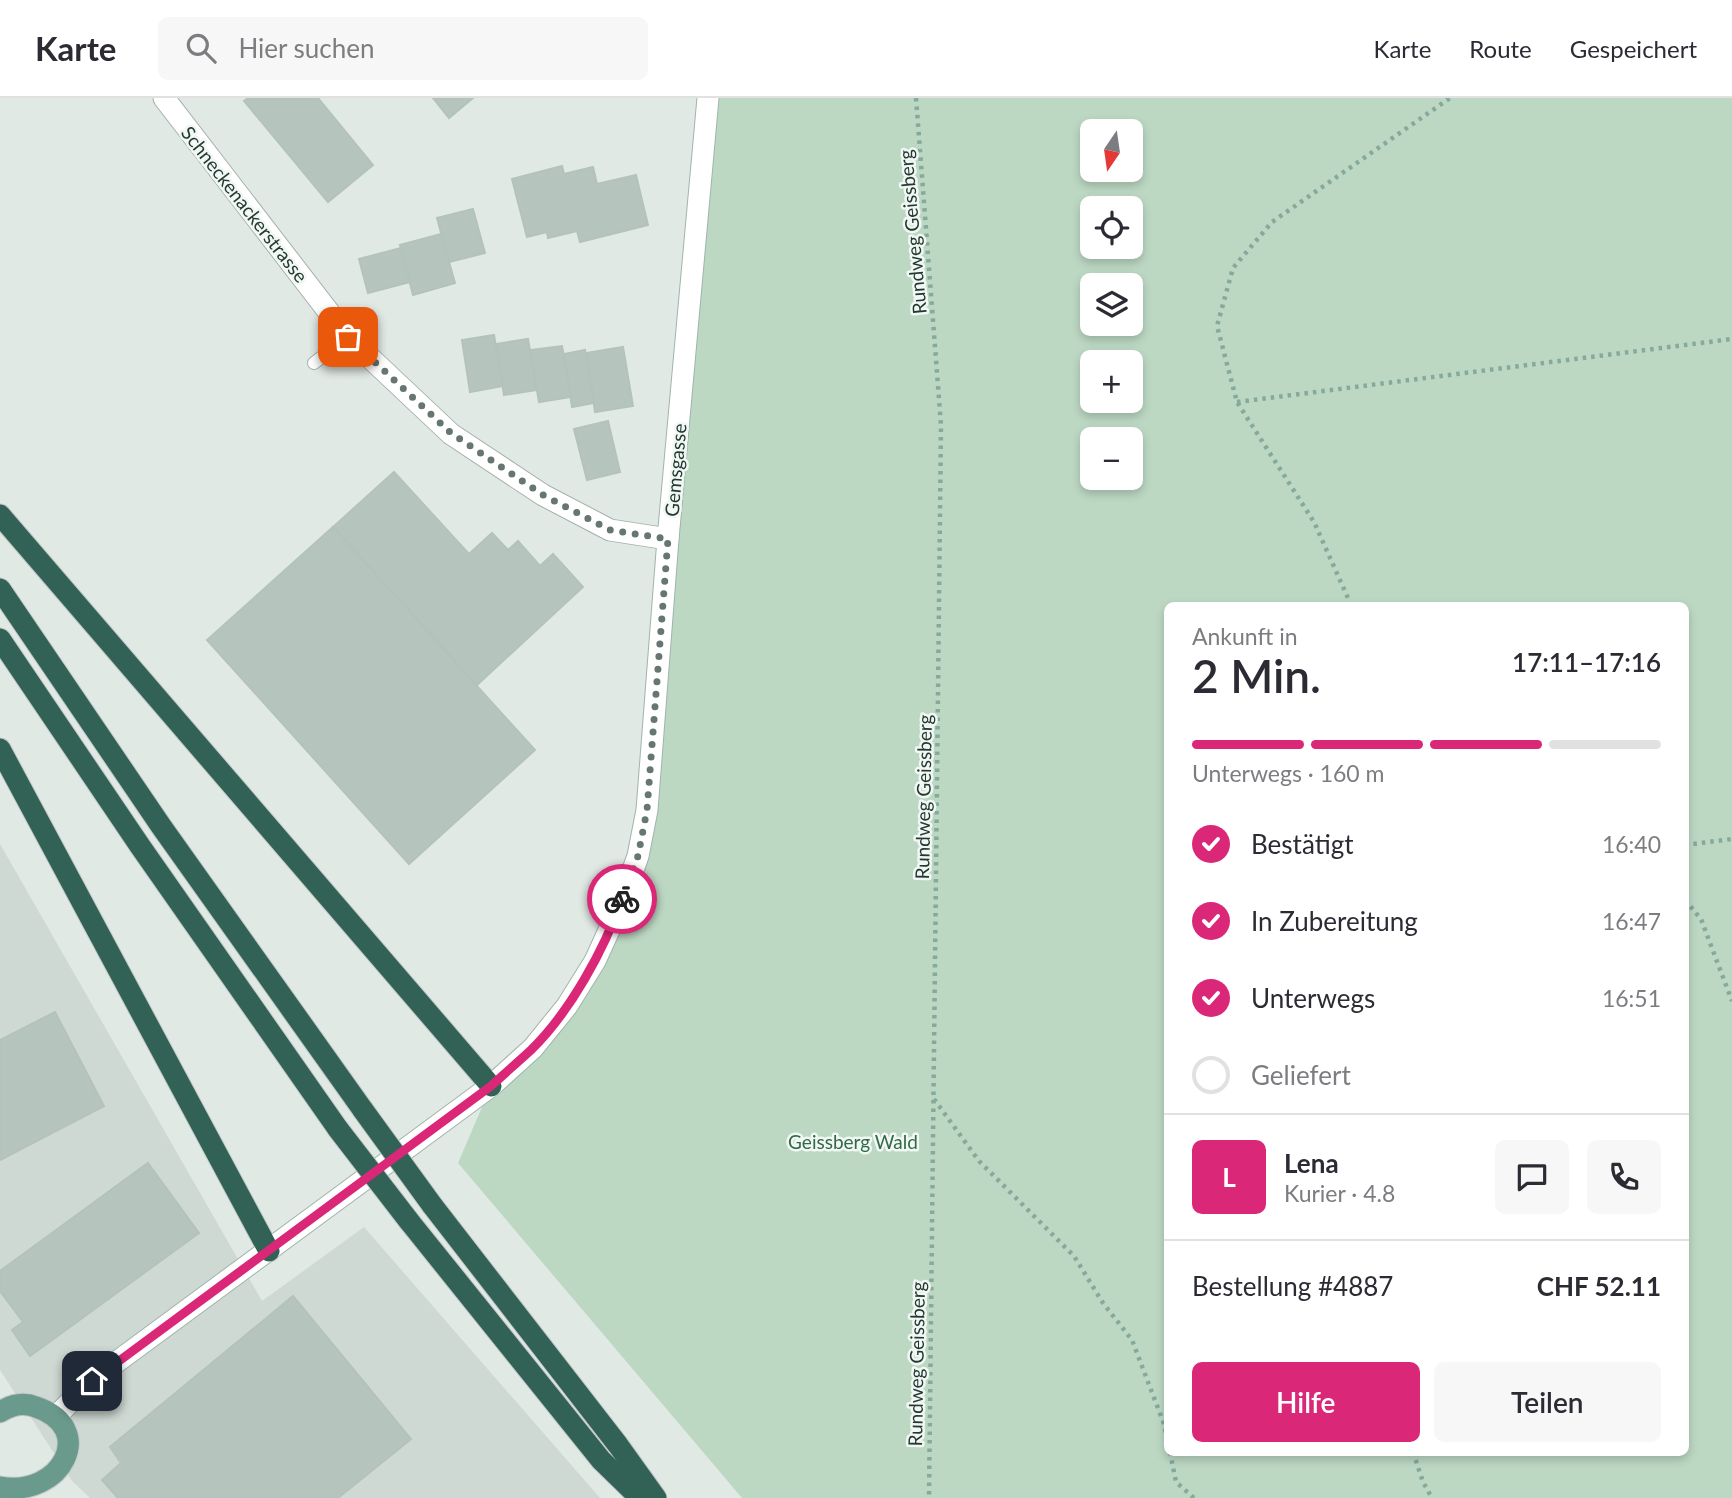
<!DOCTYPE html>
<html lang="de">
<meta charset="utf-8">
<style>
body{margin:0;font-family:Lato,sans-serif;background:#f7f7f7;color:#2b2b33;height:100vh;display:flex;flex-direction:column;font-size:26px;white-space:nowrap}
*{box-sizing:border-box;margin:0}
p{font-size:23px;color:#7c7c81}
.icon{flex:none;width:38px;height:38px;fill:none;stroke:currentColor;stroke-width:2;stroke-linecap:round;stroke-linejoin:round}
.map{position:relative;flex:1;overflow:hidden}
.details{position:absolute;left:1164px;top:504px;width:525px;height:854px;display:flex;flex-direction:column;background:#fff;border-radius:10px;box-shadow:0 4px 10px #0003}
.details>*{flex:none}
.needle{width:46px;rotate:193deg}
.fabs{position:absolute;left:1080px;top:21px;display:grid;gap:14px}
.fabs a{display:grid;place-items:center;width:63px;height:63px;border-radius:10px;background:#fff;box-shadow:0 4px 10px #0003;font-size:35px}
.pin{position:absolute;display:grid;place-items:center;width:60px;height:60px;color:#fff;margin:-30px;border-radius:14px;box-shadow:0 4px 10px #0006}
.courier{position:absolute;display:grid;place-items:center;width:70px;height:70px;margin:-35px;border:5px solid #db2777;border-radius:50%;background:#fff;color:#222;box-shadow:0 2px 9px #0007}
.headline em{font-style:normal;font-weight:600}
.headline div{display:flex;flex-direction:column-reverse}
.headline{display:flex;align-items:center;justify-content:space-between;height:119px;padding:0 28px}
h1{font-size:46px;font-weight:600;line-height:52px}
.bar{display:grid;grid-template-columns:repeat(4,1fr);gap:10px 7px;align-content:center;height:84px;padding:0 28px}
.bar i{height:9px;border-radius:5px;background:#e1e1e2}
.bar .active{background:#db2777}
.bar p{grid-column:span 4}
.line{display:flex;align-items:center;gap:18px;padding:0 28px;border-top:2px solid #e1e1e2}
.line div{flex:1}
.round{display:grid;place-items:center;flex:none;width:74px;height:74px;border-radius:10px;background:#f7f7f7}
ol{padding:0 28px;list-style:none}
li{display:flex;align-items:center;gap:21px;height:77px}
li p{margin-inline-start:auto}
li .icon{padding:7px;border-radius:50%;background:#db2777;color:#fff;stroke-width:4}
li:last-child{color:#7c7c81}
li i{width:38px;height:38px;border:4px solid #e1e1e2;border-radius:50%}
.action{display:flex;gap:14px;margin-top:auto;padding:14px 28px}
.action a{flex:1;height:80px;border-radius:10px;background:#db2777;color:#fff;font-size:28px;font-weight:600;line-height:80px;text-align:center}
.action a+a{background:#f7f7f7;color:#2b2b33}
header{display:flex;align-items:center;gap:42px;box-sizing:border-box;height:98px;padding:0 35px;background:#fff;border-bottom:2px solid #e1e1e2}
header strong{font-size:33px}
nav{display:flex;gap:38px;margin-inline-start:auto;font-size:24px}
.search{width:490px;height:63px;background:#f7f7f7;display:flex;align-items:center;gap:18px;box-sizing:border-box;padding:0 24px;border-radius:10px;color:#7c7c81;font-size:26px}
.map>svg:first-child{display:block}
.built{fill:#cfd9d4}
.green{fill:#bcd8c3;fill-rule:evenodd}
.building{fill:#b6c4be;stroke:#b4c2bc;stroke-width:2}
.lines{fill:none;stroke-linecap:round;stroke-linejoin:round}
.lane-casing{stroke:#a4b0ac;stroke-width:14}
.street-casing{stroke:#a4b0ac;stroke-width:23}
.secondary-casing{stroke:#a1b4ac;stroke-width:23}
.primary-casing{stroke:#c1c7c6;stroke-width:23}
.highway-casing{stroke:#c1c7c6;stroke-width:23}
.path{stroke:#85a99d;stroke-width:4.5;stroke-dasharray:3.5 5;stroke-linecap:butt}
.lane{stroke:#fff;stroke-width:12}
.street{stroke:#fff;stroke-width:21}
.secondary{stroke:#fff;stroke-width:21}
.primary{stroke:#6a9a8c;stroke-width:21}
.highway{stroke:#326156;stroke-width:21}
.highway-bridge-casing{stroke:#c1c7c6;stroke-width:23;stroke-linecap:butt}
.highway-bridge{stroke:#326156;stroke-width:21}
.done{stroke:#667671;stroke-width:7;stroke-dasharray:0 12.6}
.route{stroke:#db2777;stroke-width:9}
.labels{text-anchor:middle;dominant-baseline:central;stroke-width:5;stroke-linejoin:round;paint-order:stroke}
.street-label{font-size:19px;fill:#233832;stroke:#f1f7f3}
.park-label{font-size:19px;fill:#326a46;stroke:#f1f7f3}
</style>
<header>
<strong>Karte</strong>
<div class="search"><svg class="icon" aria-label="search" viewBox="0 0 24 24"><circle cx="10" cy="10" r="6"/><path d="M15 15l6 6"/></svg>Hier suchen</div>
<nav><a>Karte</a><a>Route</a><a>Gespeichert</a></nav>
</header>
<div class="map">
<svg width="1732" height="1400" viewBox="0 0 1732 1400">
<rect width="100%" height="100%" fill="#e1e9e5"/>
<path class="built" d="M0,746L262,1203L364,1129L600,1400H90L72,1383L0,1272Z"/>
<path class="green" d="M708,0H1732V1400H742L458,1065L491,988L567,908L638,758ZM1092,33H1130V72H1092ZM1092,110H1130V149H1092ZM1092,187H1130V226H1092ZM1092,264H1130V303H1092ZM1092,341H1130V380H1092ZM1167,508H1685V1354H1167Z"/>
<g class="building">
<path d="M248,0H318L373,67L328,104L244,3Z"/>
<path d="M433,0H473L449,20Z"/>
<path d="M562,68L564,76L593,69L597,86L636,77L648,127L580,144L577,133L548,140L547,134L527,139L512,81Z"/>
<path d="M473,111L485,155L449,164L437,120Z"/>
<path d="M441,136L455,185L413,197L400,147Z"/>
<path d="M401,150L410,184L368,195L359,161Z"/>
<path d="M494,237L503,288L470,294L462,242Z"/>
<path d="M528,241L537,292L504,297L496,246Z"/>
<path d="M562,248L571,299L539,304L530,252Z"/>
<path d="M623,249L633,308L595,314L586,255Z"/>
<path d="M585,252L594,305L572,309L564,256Z"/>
<path d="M608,323L620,374L587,382L574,331Z"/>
<path d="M394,374L469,456L492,435L508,452L518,443L540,468L553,456L583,489L477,587L333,429Z"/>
<path d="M333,429L535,652L409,766L207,542Z"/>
<path d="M55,914L104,1008L0,1062V942Z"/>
<path d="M148,1065L199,1135L30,1258L12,1232L23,1224L0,1193V1173Z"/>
<path d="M293,1198L411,1341L338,1400H118L102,1382L121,1365L110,1349Z"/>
</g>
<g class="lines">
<defs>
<path id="lane" d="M314,265L348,239"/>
<path id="street" d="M164,0L348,239L451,336L543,397L610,432L668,441"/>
<path id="secondary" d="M55,1319L92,1283L118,1263L491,988L533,950L567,908L595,863L620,808L638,758L647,712L668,441L708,0"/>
<path id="primary" d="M0,1314C11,1307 24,1304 36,1309C98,1330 62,1400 0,1389"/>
<g id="highway">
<path d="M0,417L491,988"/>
<path d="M0,491L161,728L363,1012"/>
<path d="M0,541L140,748L338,1031"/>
<path d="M0,651L269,1153"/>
<path d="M432,1107L618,1347L656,1400"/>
<path d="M409,1123L601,1362L640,1400"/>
</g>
</defs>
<use href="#lane" class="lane-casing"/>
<use href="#street" class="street-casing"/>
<use href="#secondary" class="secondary-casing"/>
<use href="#primary" class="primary-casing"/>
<use href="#highway" class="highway-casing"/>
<g class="path">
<path d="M916,0L941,327L929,1400"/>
<path d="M1237,304L1732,241"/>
<path d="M1350,508L1348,500L1314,424L1237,304L1217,228L1233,170L1272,124L1450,0"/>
<path d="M1685,747L1732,741"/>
<path d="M1685,802L1701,821L1732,903"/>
<path d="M934,1001L979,1063L1074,1158L1103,1205L1132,1242L1164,1326L1167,1342"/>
<path d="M1170,1354L1176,1384L1194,1400"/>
<path d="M1413,1354L1423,1384L1432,1400"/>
</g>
<use href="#lane" class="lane"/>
<use href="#street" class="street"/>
<use href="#secondary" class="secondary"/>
<use href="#primary" class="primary"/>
<use href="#highway" class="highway"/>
<defs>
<g id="highway-bridge">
<path d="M363,1012L432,1107"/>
<path d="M338,1031L409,1123"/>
</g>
</defs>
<use href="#highway-bridge" class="highway-bridge-casing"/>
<use href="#highway-bridge" class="highway-bridge"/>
</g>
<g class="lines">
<path class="done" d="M348,239L451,335L543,397L610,432L668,441L647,712L638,758L622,801"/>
<path class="route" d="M92,1283L491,988C504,976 518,964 531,952C570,914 604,852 622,801"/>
</g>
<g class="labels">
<g class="street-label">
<text transform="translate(245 106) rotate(52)">Schneckenackerstrasse</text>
<text transform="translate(912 134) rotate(-95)">Rundweg Geissberg</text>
<text transform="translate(675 372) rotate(-85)">Gemsgasse</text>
<text transform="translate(923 699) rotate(-89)">Rundweg Geissberg</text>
<text transform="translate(916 1266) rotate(-89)">Rundweg Geissberg</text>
</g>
<g class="park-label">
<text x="853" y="1043">Geissberg Wald</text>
</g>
</g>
</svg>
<div class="fabs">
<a><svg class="needle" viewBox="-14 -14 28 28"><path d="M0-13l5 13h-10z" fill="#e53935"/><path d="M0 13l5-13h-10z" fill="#7c7c81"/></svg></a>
<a><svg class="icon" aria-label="locate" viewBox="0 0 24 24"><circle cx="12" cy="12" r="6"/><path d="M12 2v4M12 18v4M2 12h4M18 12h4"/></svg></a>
<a><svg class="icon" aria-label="layers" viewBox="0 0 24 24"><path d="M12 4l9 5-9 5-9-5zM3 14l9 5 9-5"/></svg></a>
<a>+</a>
<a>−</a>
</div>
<div class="pin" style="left:348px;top:239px;background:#ea580c"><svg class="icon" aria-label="bag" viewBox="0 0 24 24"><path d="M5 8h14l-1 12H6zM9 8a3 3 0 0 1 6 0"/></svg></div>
<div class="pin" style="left:92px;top:1283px;background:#1f2937"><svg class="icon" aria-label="home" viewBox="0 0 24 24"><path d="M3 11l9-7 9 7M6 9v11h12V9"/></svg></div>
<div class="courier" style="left:622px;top:801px"><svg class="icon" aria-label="bike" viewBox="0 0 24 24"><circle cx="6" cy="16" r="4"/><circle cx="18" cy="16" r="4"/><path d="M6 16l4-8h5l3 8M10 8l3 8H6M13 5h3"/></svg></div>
<section class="details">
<div class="headline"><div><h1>2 Min.</h1><p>Ankunft in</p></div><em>17:11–17:16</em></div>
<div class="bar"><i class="active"></i><i class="active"></i><i class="active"></i><i></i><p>Unterwegs · 160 m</p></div>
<ol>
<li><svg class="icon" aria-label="check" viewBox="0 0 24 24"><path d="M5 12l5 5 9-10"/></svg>Bestätigt<p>16:40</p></li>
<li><svg class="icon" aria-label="check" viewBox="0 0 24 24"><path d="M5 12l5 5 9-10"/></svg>In Zubereitung<p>16:47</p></li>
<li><svg class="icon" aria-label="check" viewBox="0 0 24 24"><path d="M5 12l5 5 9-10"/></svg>Unterwegs<p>16:51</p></li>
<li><i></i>Geliefert</li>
</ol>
<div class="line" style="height:126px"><b class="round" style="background:#db2777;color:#fff">L</b><div><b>Lena</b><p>Kurier · 4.8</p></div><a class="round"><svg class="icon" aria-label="chat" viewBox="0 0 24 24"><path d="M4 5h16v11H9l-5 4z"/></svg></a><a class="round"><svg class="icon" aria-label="phone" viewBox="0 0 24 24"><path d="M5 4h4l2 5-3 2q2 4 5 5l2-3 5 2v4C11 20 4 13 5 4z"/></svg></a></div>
<div class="line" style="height:91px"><div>Bestellung #4887</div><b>CHF 52.11</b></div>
<div class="action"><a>Hilfe</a><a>Teilen</a></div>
</section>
</div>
